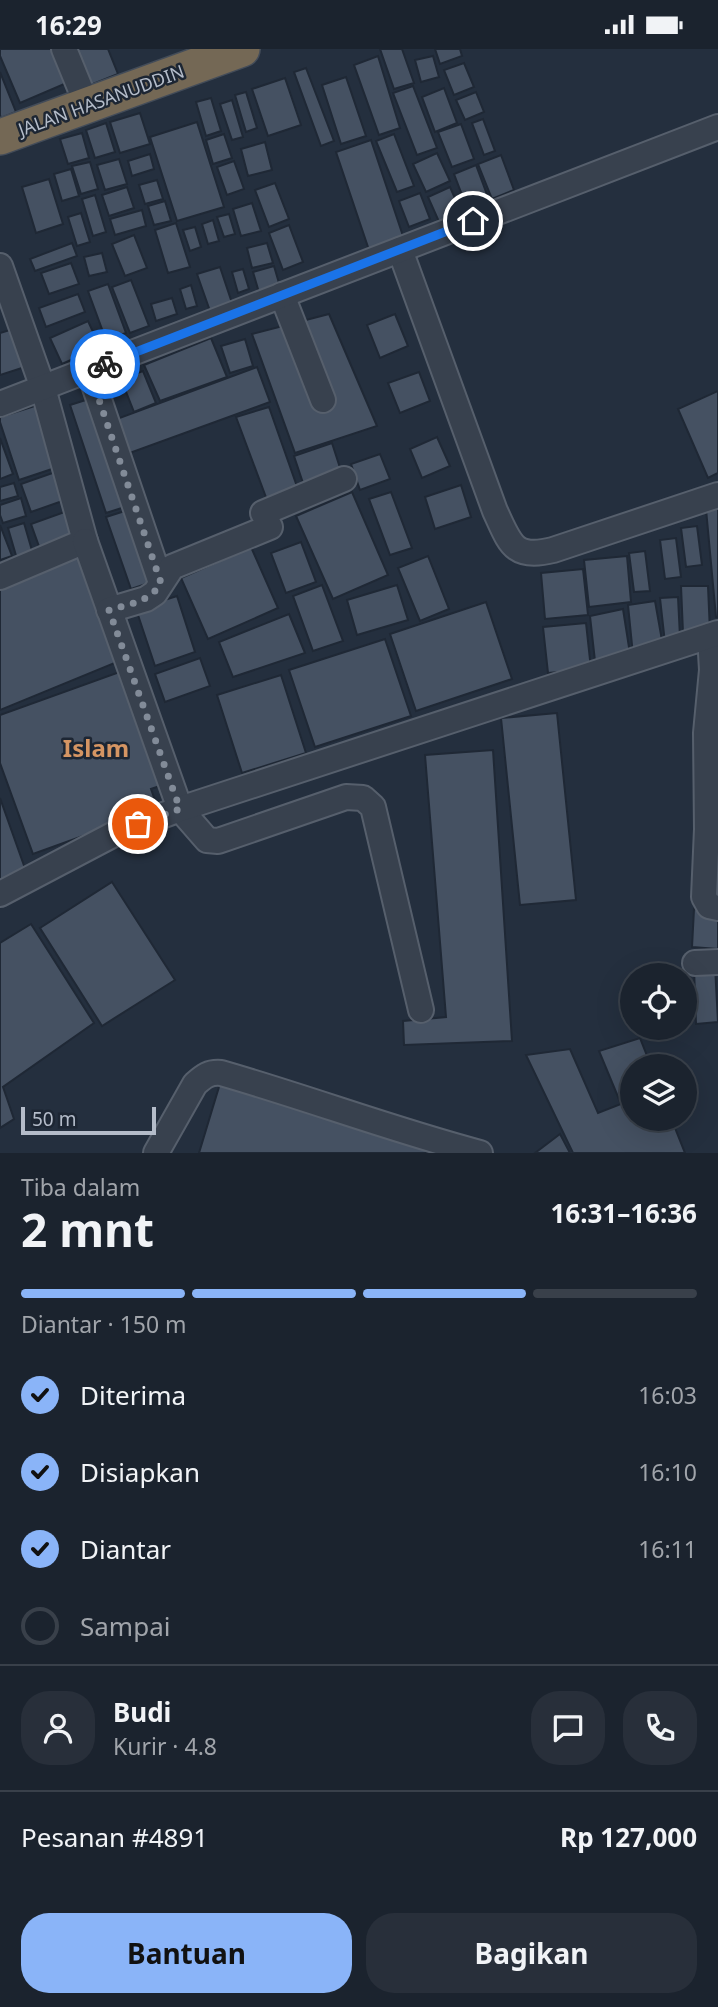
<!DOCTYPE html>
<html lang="id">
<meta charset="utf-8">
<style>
body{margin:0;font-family:"Noto Sans",sans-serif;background:#282f3a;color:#f1f3f6;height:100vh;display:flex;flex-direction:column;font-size:26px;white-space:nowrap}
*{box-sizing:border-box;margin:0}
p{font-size:23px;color:#a0a4aa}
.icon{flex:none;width:38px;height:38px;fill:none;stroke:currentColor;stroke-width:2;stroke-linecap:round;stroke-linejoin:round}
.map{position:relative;height:1104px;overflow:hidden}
.sheet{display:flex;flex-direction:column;background:#1b232e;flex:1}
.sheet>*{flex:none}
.tools{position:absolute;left:620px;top:914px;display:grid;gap:14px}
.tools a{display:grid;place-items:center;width:77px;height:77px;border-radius:50%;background:#1b232e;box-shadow:0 7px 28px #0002,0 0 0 2px #39404a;font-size:35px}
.scale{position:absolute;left:21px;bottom:18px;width:135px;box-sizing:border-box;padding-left:7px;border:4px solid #b4bcc9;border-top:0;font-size:19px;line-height:24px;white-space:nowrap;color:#b4bcc9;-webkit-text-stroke:5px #1d2633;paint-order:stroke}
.pin{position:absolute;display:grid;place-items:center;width:60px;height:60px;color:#fff;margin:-30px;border:4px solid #fff;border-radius:50%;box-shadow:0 2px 7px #0007}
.courier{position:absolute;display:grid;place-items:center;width:70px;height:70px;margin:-35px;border:5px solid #1a73e8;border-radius:50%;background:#fff;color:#222;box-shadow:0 2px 9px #0007}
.head em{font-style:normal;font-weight:700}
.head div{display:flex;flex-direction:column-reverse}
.head{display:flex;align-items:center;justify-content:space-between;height:119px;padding:0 21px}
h1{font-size:46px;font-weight:700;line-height:52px}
.bar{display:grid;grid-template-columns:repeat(4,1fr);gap:10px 7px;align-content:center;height:84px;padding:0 21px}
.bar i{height:9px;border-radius:5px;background:#39404a}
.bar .selected{background:#8ab4f8}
.bar p{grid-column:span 4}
.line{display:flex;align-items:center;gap:18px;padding:0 21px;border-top:2px solid #39404a}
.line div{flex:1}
.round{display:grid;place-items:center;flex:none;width:74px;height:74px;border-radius:28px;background:#282f3a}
ol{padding:0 21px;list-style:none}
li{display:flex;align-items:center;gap:21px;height:77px}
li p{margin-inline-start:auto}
li .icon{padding:7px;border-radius:50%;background:#8ab4f8;color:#111;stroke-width:4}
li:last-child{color:#a0a4aa}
li i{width:38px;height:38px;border:4px solid #39404a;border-radius:50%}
.cta{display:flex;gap:14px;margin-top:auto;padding:14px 21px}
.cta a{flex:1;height:80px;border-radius:28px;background:#8ab4f8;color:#111;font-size:28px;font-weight:700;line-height:80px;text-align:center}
.cta a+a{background:#282f3a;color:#f1f3f6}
.status{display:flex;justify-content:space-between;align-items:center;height:49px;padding:0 35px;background:#1b232e;direction:ltr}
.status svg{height:19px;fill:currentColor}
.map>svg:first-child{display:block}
.building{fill:#455162;stroke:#1f2835;stroke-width:2}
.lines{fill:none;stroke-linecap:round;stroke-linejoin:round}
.minor-casing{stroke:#565f6c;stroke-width:28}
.highway-casing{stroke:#434c59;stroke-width:38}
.minor{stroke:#38414e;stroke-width:24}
.highway{stroke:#746855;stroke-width:35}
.done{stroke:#828b98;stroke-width:7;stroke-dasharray:0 12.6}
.route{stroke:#1a73e8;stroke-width:9}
.labels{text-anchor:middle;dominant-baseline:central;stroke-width:5;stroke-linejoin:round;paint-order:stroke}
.street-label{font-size:18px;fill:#b4bcc9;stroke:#1d2633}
.district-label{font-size:24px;font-weight:bold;fill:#d59563;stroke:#1d2633}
</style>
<div class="status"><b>16:29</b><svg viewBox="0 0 49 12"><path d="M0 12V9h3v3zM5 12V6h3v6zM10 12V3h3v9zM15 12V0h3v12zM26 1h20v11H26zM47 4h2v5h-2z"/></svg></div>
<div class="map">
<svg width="718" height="1104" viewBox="0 0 718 1104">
<rect width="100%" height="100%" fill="#242f3e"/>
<g class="building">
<path d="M0,0H55L69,33L20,54L0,7Z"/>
<path d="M73,0H108L118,25L88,37Z"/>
<path d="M380,0H402L414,34L394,40Z"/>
<path d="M435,0H460L462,7L440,15Z"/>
<path d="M378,7L400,79L379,86L354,16Z"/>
<path d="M433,7L439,28L421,33L415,11Z"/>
<path d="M464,14L474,38L454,46L444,21Z"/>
<path d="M306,19L334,92L321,97L294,23Z"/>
<path d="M0,23L16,63L1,69L0,66Z"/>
<path d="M346,28L366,87L341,95L322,36Z"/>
<path d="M285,29L301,76L268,87L252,40Z"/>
<path d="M413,37L437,99L417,106L393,44Z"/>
<path d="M444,39L457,74L435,83L422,48Z"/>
<path d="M246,43L257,79L246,83L235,46Z"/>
<path d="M476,43L484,63L465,71L456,51Z"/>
<path d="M211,49L221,82L206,87L196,53Z"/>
<path d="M232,51L243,88L232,91L220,55Z"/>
<path d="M140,64L150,95L120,104L110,73Z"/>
<path d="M483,70L495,102L484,106L472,74Z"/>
<path d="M197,73L224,158L177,172L150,88Z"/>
<path d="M106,74L115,103L95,109L86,81Z"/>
<path d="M461,75L474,110L452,118L438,83Z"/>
<path d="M82,84L89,109L68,115L60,90Z"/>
<path d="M224,85L232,109L213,115L206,91Z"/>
<path d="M394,85L414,137L397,143L376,92Z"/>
<path d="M371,91L404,190L369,201L336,103Z"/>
<path d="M265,93L272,121L248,127L241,100Z"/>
<path d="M437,104L450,132L426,143L413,115Z"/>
<path d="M150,105L154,120L132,127L128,112Z"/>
<path d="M501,106L514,141L492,150L478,115Z"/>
<path d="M119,110L127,135L105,141L97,116Z"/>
<path d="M234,112L244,140L227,146L217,118Z"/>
<path d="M90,113L98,140L81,145L72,117Z"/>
<path d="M476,116L489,151L467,159L454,125Z"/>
<path d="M71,120L79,147L62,152L54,125Z"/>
<path d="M49,130L63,175L36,184L22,138Z"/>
<path d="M157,131L163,150L145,155L139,136Z"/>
<path d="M275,134L289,170L269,178L255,141Z"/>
<path d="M127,138L134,159L109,167L102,146Z"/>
<path d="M450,138L462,165L440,175L428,148Z"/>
<path d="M420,144L430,170L409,178L399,152Z"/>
<path d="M95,146L106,183L93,187L82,150Z"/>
<path d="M165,152L171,172L154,176L148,157Z"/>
<path d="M252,154L261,182L241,187L233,160Z"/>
<path d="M142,161L146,177L115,186L110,170Z"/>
<path d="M81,164L90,193L77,197L68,168Z"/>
<path d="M229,165L235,185L224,188L217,168Z"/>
<path d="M213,171L219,192L208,195L202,175Z"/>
<path d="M176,174L190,218L168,224L155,181Z"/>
<path d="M289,176L303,213L283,221L269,184Z"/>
<path d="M195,178L201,198L190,202L183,181Z"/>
<path d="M134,186L147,219L125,227L112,195Z"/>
<path d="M72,194L77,207L35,222L30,210Z"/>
<path d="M267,194L273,214L252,219L247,199Z"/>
<path d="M102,204L107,223L89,227L84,208Z"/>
<path d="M71,214L79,235L49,245L41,224Z"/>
<path d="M274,217L281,241L260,247L253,223Z"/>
<path d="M220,218L232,254L210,262L197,225Z"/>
<path d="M243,220L249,240L238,244L232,223Z"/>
<path d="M131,231L149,277L130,284L112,238Z"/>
<path d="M108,235L126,284L106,291L88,242Z"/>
<path d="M191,236L197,257L186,260L180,240Z"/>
<path d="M78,245L85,263L46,278L39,259Z"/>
<path d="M172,249L177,265L156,272L151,255Z"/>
<path d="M329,265L377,377L295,404L252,285Z"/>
<path d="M395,265L408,297L380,309L367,276Z"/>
<path d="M88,272L100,298L62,315L50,289Z"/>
<path d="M13,280L25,318L0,326V284Z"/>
<path d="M211,289L227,328L160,352L144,316Z"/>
<path d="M245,290L253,317L230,324L221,297Z"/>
<path d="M257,318L270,353L127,405L114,371Z"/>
<path d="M143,322L156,354L134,363L121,330Z"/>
<path d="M419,323L430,352L400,364L388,334Z"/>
<path d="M718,342V424L708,429L678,360Z"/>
<path d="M92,349L128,457L106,464L70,356Z"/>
<path d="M41,355L61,417L19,431L0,373V368Z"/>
<path d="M269,358L300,446L270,459L236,368Z"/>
<path d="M437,388L450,417L422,429L410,400Z"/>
<path d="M0,389L13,425L0,430Z"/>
<path d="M332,394L342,425L304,437L294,407Z"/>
<path d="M380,405L390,430L360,441L351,415Z"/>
<path d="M61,421L71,449L31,463L21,435Z"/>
<path d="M14,434L18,447L0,452V438Z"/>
<path d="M461,436L471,468L435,480L425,448Z"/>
<path d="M352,443L388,526L333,550L296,467Z"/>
<path d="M391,443L412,499L390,506L369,450Z"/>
<path d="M21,449L26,467L3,474L0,466V456Z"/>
<path d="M706,460H718V568H716Z"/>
<path d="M70,461L81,489L41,503L31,475Z"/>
<path d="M128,461L152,533L131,540L106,468Z"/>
<path d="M24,474L33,505L17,510L8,479Z"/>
<path d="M0,476L12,507L0,511Z"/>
<path d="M697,477L702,516L686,518L681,479Z"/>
<path d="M676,489L681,528L665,530L660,491Z"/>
<path d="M301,493L316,533L286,544L271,504Z"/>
<path d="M251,498L278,559L208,590L181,529Z"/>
<path d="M645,502L650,542L634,543L629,504Z"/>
<path d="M83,504L122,611L0,661V539Z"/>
<path d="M428,507L449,560L420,572L398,519Z"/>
<path d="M627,507L631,553L589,558L584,511Z"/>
<path d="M583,520L588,566L545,570L541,524Z"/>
<path d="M322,536L343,592L313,602L293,547Z"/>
<path d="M397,536L408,571L357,586L347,551Z"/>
<path d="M681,537H708L710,583L683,584Z"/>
<path d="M177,547L195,603L155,617L136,560Z"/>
<path d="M678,548L680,588L665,594L660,549Z"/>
<path d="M655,552L663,597L633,606L628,556Z"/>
<path d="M486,553L512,630L416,662L390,585Z"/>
<path d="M623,560L631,611L596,621L590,567Z"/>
<path d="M289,565L305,604L233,628L219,593Z"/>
<path d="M586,574L591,620L548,624L543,578Z"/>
<path d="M385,590L411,667L315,698L289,621Z"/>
<path d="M200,609L210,637L165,653L155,625Z"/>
<path d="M125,621L166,735L151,740L158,760L33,805L0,714V666Z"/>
<path d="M281,626L306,704L242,724L217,646Z"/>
<path d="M557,664L576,851L520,856L501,669Z"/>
<path d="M493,701L512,992L404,996L403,972L446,968L425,706Z"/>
<path d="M0,749L27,825L0,834Z"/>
<path d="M112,833L175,931L102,977L40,879Z"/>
<path d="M694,860L718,862V900L692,898Z"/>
<path d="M31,875L94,974L3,1038L14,1070L0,1079V894Z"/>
<path d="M715,917L718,973L696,975L694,919Z"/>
<path d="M640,989L651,1017H632V1069H671L685,1104H573L526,1006L570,1000L598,1064L621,1055L599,1002Z"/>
<path d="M222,1028L436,1097L434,1104H199Z"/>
<path d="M560,1085L570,1104H535Z"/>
</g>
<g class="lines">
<defs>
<g id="minor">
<path d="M64,0L87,56"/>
<path d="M400,201L495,462C510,494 513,511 553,501L718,446"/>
<path d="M0,217L43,339L85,492L0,528"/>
<path d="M282,246L323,351"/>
<path d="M89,321L161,534"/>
<path d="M0,355L718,78"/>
<path d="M85,492L180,760L207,791L218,792L346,748L363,749L373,758L421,961"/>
<path d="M109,561L146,550L155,544L172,518L270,478L263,464L344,430"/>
<path d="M710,587L712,621L706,684L707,780L704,848L709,857L718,859"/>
<path d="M0,845L118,783L180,760L718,584"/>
<path d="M695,914L718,913"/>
<path d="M156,1104L195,1035C204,1027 209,1023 221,1024C308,1049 393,1081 480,1104"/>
</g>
<path id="highway" d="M0,88L242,0"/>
</defs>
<use href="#minor" class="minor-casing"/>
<use href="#highway" class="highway-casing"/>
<use href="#minor" class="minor"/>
<use href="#highway" class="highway"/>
</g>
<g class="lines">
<path class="done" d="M105,315L89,321L161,534C150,553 129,555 109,561L180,760L138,775"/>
<path class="route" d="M105,315L473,172"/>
</g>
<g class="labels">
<g class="street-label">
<text transform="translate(101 51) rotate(-20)">JALAN HASANUDDIN</text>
</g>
<g class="district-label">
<text x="96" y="698">Islam</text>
</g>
</g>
</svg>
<div class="tools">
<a><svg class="icon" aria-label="locate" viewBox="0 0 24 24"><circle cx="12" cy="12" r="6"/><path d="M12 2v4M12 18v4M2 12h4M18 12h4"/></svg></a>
<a><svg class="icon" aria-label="layers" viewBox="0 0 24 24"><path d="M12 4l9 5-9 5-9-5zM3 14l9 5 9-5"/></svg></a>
</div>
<div class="scale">50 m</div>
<div class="pin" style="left:138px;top:775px;background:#ea580c"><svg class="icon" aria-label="bag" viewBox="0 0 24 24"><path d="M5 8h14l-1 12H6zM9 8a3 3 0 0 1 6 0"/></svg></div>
<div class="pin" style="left:473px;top:172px;background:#1f2937"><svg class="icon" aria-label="home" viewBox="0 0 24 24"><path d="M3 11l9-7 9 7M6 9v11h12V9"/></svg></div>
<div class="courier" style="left:105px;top:315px"><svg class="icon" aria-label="bike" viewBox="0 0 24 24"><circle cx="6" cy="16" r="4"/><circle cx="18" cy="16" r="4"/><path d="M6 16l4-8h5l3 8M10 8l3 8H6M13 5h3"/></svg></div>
</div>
<section class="sheet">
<div class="head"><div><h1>2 mnt</h1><p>Tiba dalam</p></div><em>16:31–16:36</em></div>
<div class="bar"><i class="selected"></i><i class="selected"></i><i class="selected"></i><i></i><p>Diantar · 150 m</p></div>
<ol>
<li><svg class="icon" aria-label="check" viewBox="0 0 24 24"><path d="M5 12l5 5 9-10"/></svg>Diterima<p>16:03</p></li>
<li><svg class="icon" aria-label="check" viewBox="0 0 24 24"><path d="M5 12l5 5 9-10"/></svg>Disiapkan<p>16:10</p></li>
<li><svg class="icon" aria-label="check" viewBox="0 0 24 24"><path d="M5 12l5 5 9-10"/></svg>Diantar<p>16:11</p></li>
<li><i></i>Sampai</li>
</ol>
<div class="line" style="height:126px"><a class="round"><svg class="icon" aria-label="person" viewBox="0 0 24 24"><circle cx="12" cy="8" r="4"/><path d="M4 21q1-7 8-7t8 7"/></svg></a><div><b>Budi</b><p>Kurir · 4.8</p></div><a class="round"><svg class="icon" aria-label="chat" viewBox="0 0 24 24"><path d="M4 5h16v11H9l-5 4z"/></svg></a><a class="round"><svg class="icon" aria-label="phone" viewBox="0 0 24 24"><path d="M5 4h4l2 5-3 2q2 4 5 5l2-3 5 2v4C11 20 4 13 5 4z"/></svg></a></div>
<div class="line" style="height:91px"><div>Pesanan #4891</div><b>Rp 127,000</b></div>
<div class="cta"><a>Bantuan</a><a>Bagikan</a></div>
</section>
